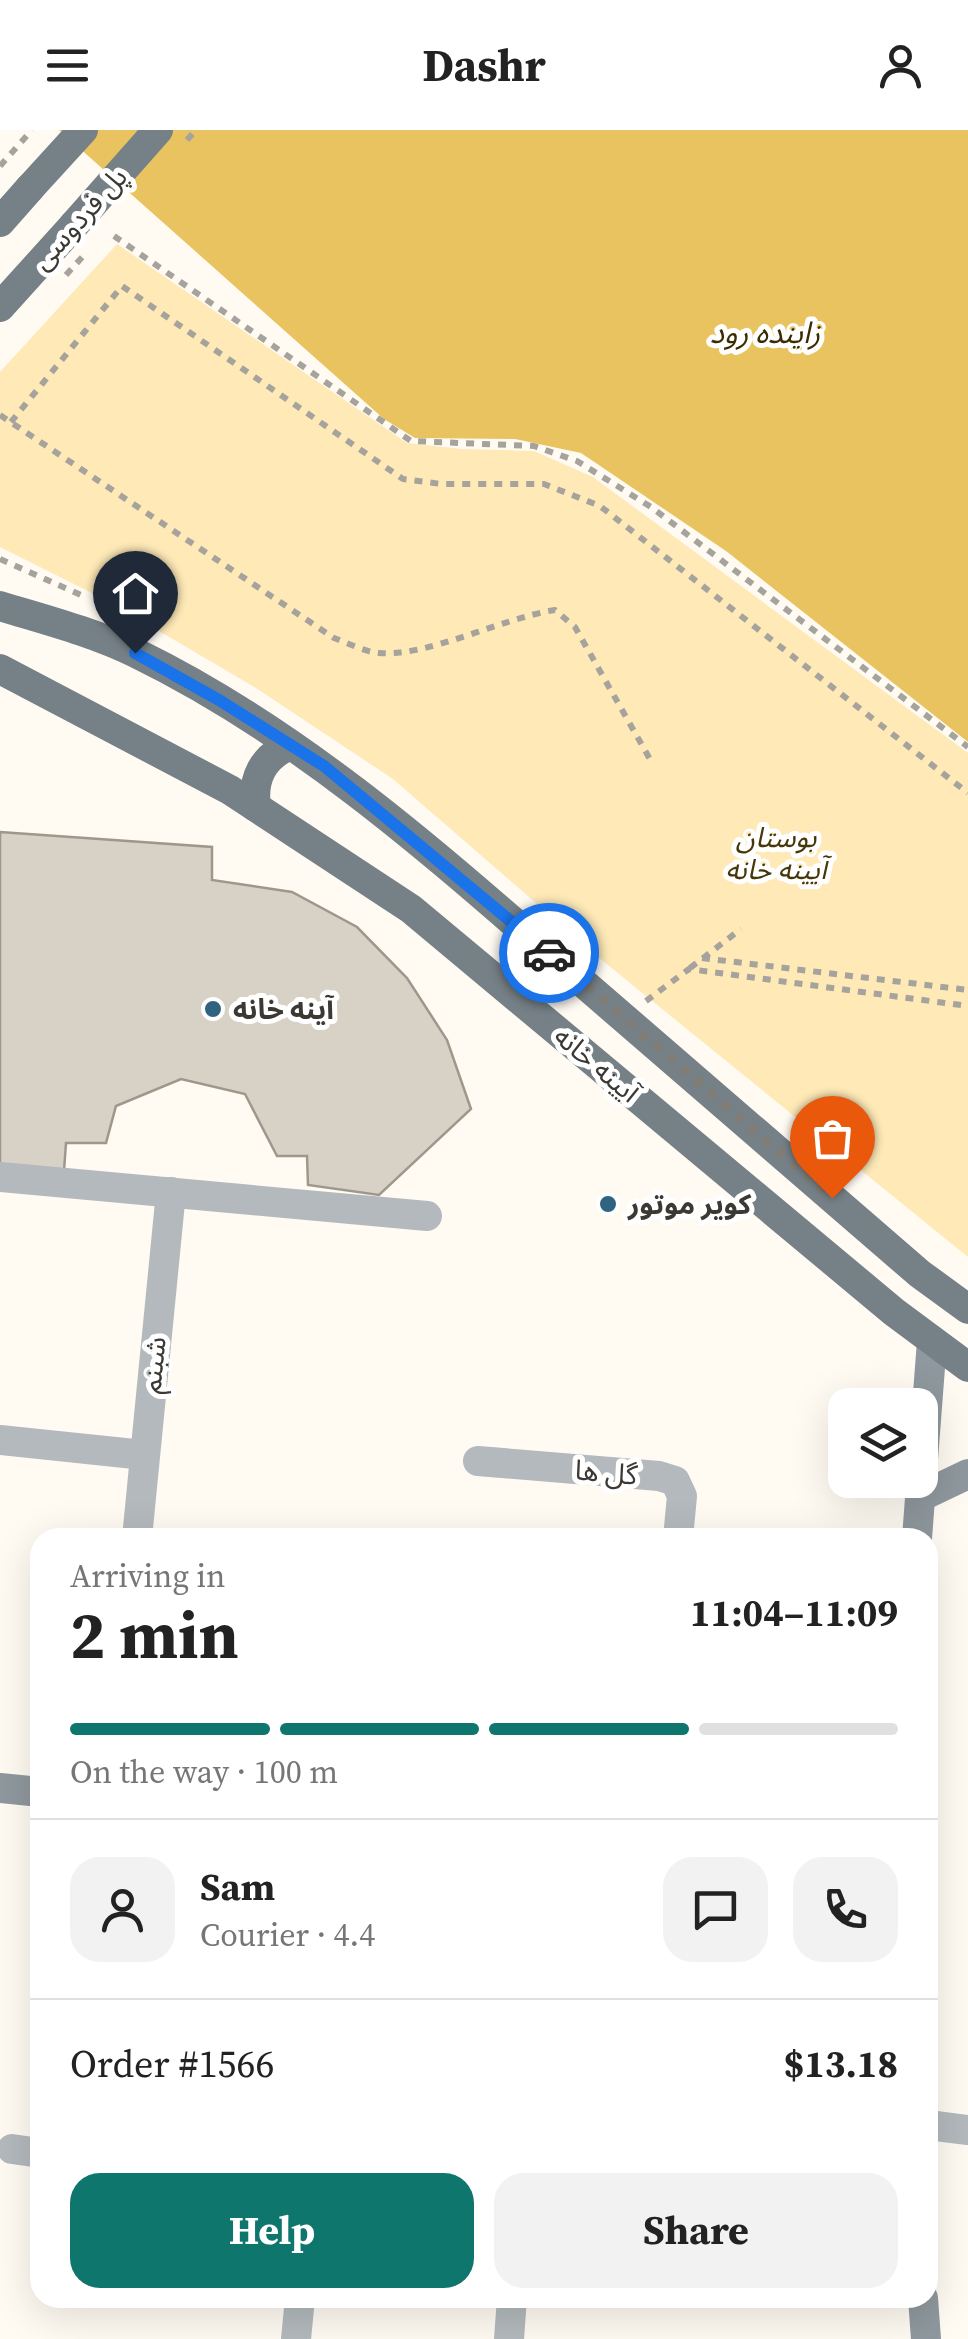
<!DOCTYPE html>
<meta charset="utf-8">
<style>
body{margin:0;font-family:"Source Serif 4","Noto Sans Arabic",serif;background:#f2f2f2;color:#222;height:100vh;display:flex;flex-direction:column;font-size:38px;white-space:nowrap}
*{box-sizing:border-box;margin:0}
p{font-size:32px;color:#767676}
.icon{flex:none;width:55px;height:55px;fill:none;stroke:currentColor;stroke-width:2;stroke-linecap:round;stroke-linejoin:round}
.map{position:relative;flex:1;overflow:hidden}
.drawer{position:absolute;left:30px;top:1398px;width:908px;height:780px;display:flex;flex-direction:column;background:#fff;border-radius:30px;box-shadow:0 10px 40px #0002}
.drawer>*{flex:none}
.controls{position:absolute;left:828px;top:1258px;display:grid;gap:20px}
.controls a{display:grid;place-items:center;width:110px;height:110px;border-radius:20px;background:#fff;box-shadow:0 10px 40px #0002;font-size:50px}
.pin{position:absolute;display:grid;place-items:center;width:85px;height:85px;color:#fff;margin:-102px -42px;border-radius:50% 50% 50% 0;rotate:-45deg;box-shadow:0 0 10px #0007}
.pin .icon{rotate:45deg}
.courier{position:absolute;display:grid;place-items:center;width:100px;height:100px;margin:-50px;border:8px solid #1a73e8;border-radius:50%;background:#fff;color:#222;box-shadow:0 2px 12px #0007}
.headline em{font-style:normal;font-weight:700}
.headline div{display:flex;flex-direction:column-reverse}
.headline{display:flex;align-items:center;justify-content:space-between;height:170px;padding:0 40px}
h1{font-size:65px;font-weight:700;line-height:75px}
.bar{display:grid;grid-template-columns:repeat(4,1fr);gap:15px 10px;align-content:center;height:120px;padding:0 40px}
.bar i{height:12px;border-radius:8px;background:#e0e0e0}
.bar .on{background:#0f766e}
.bar p{grid-column:span 4}
.line{display:flex;align-items:center;gap:25px;padding:0 40px;border-top:2px solid #e0e0e0}
.line div{flex:1}
.round{display:grid;place-items:center;flex:none;width:105px;height:105px;border-radius:30px;background:#f2f2f2}
.primary-button{display:flex;gap:20px;margin-top:auto;padding:20px 40px}
.primary-button a{flex:1;height:115px;border-radius:30px;background:#0f766e;color:#fff;font-size:40px;font-weight:700;line-height:115px;text-align:center}
.primary-button a+a{background:#f2f2f2;color:#222}
header{display:flex;justify-content:space-between;align-items:center;height:130px;padding:0 40px;background:#fff;font-size:45px;font-weight:700}
.map>svg:first-child{display:block}
.green{fill:#fee9b7}
.water{fill:#e9c360}
.building{fill:#d7d2c5;stroke:#9d988b;stroke-width:2.5}
.lines{fill:none;stroke-linecap:round;stroke-linejoin:round}
.path{stroke:#a6a39c;stroke-width:6;stroke-dasharray:8 8;stroke-linecap:butt}
.street{stroke:#b3b9bc;stroke-width:30}
.secondary{stroke:#8f989e;stroke-width:30}
.primary{stroke:#768187;stroke-width:30}
.path-bridge{stroke:#a6a39c;stroke-width:6;stroke-dasharray:8 8;stroke-linecap:butt}
.primary-bridge{stroke:#768187;stroke-width:30}
.done{stroke:#807d77;stroke-width:10;stroke-dasharray:0 18}
.route{stroke:#1a73e8;stroke-width:12}
.poi-dot{fill:#2f637f;stroke:#fff;stroke-width:4}
.labels{text-anchor:middle;dominant-baseline:central;stroke-width:10;stroke-linejoin:round;paint-order:stroke}
.street-label{font-size:28px;fill:#3c3934;stroke:#fff}
.park-label{font-size:28px;font-style:italic;fill:#46370b;stroke:#fff}
.poi-label{font-size:28px;font-weight:bold;fill:#3c3934;stroke:#fff;text-anchor:start}
.water-label{font-size:30px;font-style:italic;fill:#3a2b00;stroke:#fff}
</style>
<header><svg class="icon" aria-label="menu" viewBox="0 0 24 24"><path d="M4 6h16M4 12h16M4 18h16"/></svg>Dashr<svg class="icon" aria-label="person" viewBox="0 0 24 24"><circle cx="12" cy="8" r="4"/><path d="M4 21q1-7 8-7t8 7"/></svg></header>
<div class="map">
<svg width="968" height="2209" viewBox="0 0 968 2209">
<rect width="100%" height="100%" fill="#fffbf3"/>
<path class="green" d="M117,114L407,313L462,319L534,321L593,347L968,623V1127L598,827L393,649L256,558L108,471L0,417V242Z"/>
<path class="water" d="M59,0H968V612L726,421L581,323L515,309L415,308L384,289Z"/>
<path class="building" d="M0,702L212,717V750L292,762L357,797L407,848L447,910L471,979L379,1065L308,1055L307,1026H277L245,964L181,949L116,976L106,1013H66L64,1041L0,1035Z"/>
<g class="lines">
<g class="path">
<path d="M114,106L411,311L534,316L577,331L651,377L968,617"/>
<path d="M0,285L334,508C348,513 365,522 379,523C428,527 502,488 555,480L575,497L651,631"/>
<path d="M11,292L122,156L403,349L441,354H544L600,376L968,663"/>
<path d="M0,429L81,465"/>
<path d="M702,828L968,860"/>
<path d="M690,838L741,799"/>
<path d="M646,871L689,839L968,876"/>
</g>
<g class="street">
<path d="M0,1047L427,1086"/>
<path d="M0,1310L144,1325"/>
<path d="M478,1331L659,1346L675,1351L682,1366L678,1408"/>
<path d="M137,1408L171,1062"/>
<path d="M928,1995L968,2000"/>
<path d="M12,2019L40,2023"/>
<path d="M296,2209L300,2168"/>
<path d="M509,2209L512,2168"/>
</g>
<g class="secondary">
<path d="M920,1367L968,1344"/>
<path d="M917,1408L932,1211"/>
<path d="M0,1658L40,1662"/>
<path d="M923,2168L926,2209"/>
</g>
<g class="primary">
<path d="M0,92L30,58"/>
<path d="M0,177L74,95"/>
<path d="M0,476C46,490 93,502 136,523C304,605 442,730 581,851C694,949 807,1046 920,1144L968,1179"/>
<path d="M0,539L230,660L411,779L894,1182L968,1237"/>
<path d="M256,677C252,648 263,627 290,615"/>
</g>
<g class="path-bridge">
<path d="M187,10L196,0"/>
<path d="M0,36L32,0"/>
<path d="M66,145L85,124"/>
</g>
<g class="primary-bridge">
<path d="M30,58L83,0"/>
<path d="M74,95L158,0"/>
</g>
</g>
<g class="lines">
<path class="done" d="M549,823L832,1068"/>
<path class="route" d="M135,523L219,570L324,636L549,823"/>
</g>
<g class="poi-dot">
<circle cx="213" cy="879" r="10"/>
<circle cx="608" cy="1074" r="10"/>
</g>
<g class="labels">
<g class="street-label">
<text transform="translate(79 88) rotate(-48)">پل فردوسی</text>
<text transform="translate(597 934) rotate(40)">آیینه خانه</text>
<text transform="translate(153 1235) rotate(-84)">شبنم</text>
<text transform="translate(606 1342) rotate(5)">گل ها</text>
</g>
<g class="park-label">
<text x="776" y="707">بوستان<tspan x="776" dy="32">آیینه خانه</tspan></text>
</g>
<g class="poi-label">
<text x="233" y="879">آینه خانه</text>
<text x="628" y="1074">کویر موتور</text>
</g>
<g class="water-label">
<text x="765" y="202">زاینده رود</text>
</g>
</g>
</svg>
<div class="controls">
<a><svg class="icon" aria-label="layers" viewBox="0 0 24 24"><path d="M12 4l9 5-9 5-9-5zM3 14l9 5 9-5"/></svg></a>
</div>
<div class="pin" style="left:832px;top:1068px;background:#ea580c"><svg class="icon" aria-label="bag" viewBox="0 0 24 24"><path d="M5 8h14l-1 12H6zM9 8a3 3 0 0 1 6 0"/></svg></div>
<div class="pin" style="left:135px;top:523px;background:#1f2937"><svg class="icon" aria-label="home" viewBox="0 0 24 24"><path d="M3 11l9-7 9 7M6 9v11h12V9"/></svg></div>
<div class="courier" style="left:549px;top:823px"><svg class="icon" aria-label="car" viewBox="0 0 24 24"><path d="M5 17H2v-5l4-1 3-4h7l3 4 3 1v5h-3M9 17h6M6 11h13"/><circle cx="7" cy="17" r="2"/><circle cx="17" cy="17" r="2"/></svg></div>
<section class="drawer">
<div class="headline"><div><h1>2 min</h1><p>Arriving in</p></div><em>11:04–11:09</em></div>
<div class="bar"><i class="on"></i><i class="on"></i><i class="on"></i><i></i><p>On the way · 100 m</p></div>
<div class="line" style="height:180px"><a class="round"><svg class="icon" aria-label="person" viewBox="0 0 24 24"><circle cx="12" cy="8" r="4"/><path d="M4 21q1-7 8-7t8 7"/></svg></a><div><b>Sam</b><p>Courier · 4.4</p></div><a class="round"><svg class="icon" aria-label="chat" viewBox="0 0 24 24"><path d="M4 5h16v11H9l-5 4z"/></svg></a><a class="round"><svg class="icon" aria-label="phone" viewBox="0 0 24 24"><path d="M5 4h4l2 5-3 2q2 4 5 5l2-3 5 2v4C11 20 4 13 5 4z"/></svg></a></div>
<div class="line" style="height:130px"><div>Order #1566</div><b>$13.18</b></div>
<div class="primary-button"><a>Help</a><a>Share</a></div>
</section>
</div>
